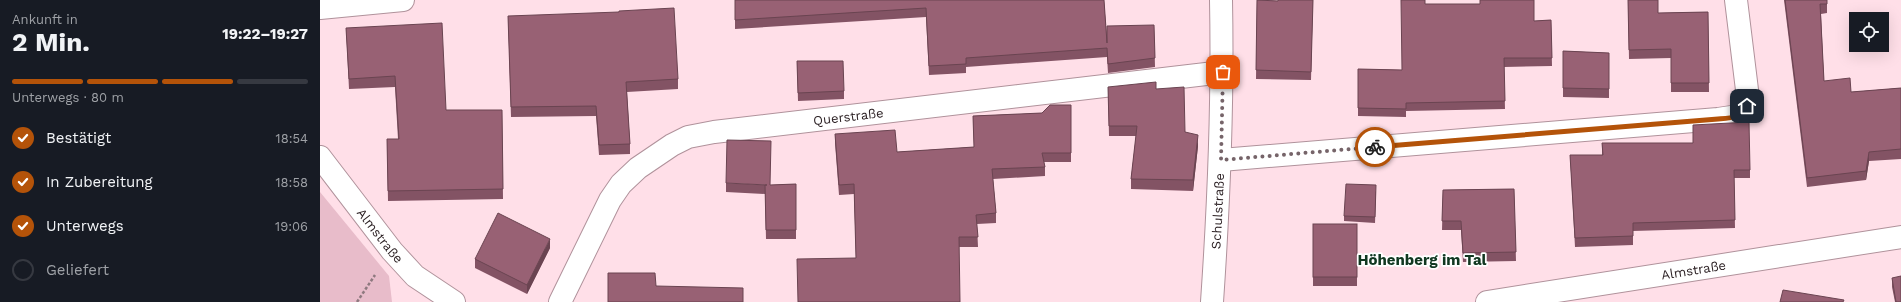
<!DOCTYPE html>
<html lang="de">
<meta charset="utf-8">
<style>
body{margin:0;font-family:"Work Sans",sans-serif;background:#20242c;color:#f1f3f6;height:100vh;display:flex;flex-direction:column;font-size:15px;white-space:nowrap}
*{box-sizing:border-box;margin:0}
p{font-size:13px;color:#9ea1a6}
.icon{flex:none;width:22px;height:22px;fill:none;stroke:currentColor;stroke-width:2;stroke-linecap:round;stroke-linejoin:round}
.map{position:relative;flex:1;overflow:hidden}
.drawer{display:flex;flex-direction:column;background:#171b24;width:320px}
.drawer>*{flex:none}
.fabs{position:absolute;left:1529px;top:12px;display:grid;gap:8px}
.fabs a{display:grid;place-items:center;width:40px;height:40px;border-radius:0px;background:#171b24;box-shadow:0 4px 16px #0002;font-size:20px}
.pin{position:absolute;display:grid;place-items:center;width:34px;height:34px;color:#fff;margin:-17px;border-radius:8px;box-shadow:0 2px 6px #0006}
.courier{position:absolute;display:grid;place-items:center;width:40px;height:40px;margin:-20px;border:3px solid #b45309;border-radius:50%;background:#fff;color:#222;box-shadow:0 1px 5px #0007}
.headline em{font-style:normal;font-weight:700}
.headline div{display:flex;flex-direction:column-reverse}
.headline{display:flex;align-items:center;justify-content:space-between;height:68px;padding:0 12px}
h1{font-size:26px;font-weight:700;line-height:30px}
.bar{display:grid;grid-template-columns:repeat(4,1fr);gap:6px 4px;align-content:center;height:48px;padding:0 12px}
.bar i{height:5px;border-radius:3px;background:#363941}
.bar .active{background:#b45309}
.bar p{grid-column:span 4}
ol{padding:0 12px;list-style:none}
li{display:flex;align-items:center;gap:12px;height:44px}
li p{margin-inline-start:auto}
li .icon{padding:4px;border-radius:50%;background:#b45309;color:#fff;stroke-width:4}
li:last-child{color:#9ea1a6}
li i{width:22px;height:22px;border:2px solid #363941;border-radius:50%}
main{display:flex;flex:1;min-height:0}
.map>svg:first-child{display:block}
.green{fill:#e8bcca}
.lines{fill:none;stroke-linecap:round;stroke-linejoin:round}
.minor-casing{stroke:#b0929b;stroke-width:24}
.path{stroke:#8e797f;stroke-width:2.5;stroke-dasharray:3 2;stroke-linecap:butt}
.minor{stroke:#fff;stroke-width:22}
.wall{fill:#835364}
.shaded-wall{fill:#6a4451}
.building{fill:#986174;stroke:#6a4451}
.done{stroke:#766469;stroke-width:4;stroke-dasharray:0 7.2}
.route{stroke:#b45309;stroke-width:5}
.labels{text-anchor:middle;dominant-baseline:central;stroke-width:3.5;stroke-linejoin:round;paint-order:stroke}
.street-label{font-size:13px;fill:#2d2225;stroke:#fff}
.quarter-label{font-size:15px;font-weight:bold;fill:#113821;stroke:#fff}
</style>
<main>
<section class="drawer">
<div class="headline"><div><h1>2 Min.</h1><p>Ankunft in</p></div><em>19:22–19:27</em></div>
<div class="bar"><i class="active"></i><i class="active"></i><i class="active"></i><i></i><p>Unterwegs · 80 m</p></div>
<ol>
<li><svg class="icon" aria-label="check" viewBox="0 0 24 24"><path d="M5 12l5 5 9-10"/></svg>Bestätigt<p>18:54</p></li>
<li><svg class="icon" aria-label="check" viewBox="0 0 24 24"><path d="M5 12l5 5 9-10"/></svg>In Zubereitung<p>18:58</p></li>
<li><svg class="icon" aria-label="check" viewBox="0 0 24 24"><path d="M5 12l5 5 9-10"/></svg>Unterwegs<p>19:06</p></li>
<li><i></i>Geliefert</li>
</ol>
</section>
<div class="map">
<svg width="1581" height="302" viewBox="0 0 1581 302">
<rect width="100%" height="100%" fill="#ffdfe8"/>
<path class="green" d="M0,192L69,276L72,302H0Z"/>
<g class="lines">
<defs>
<g id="minor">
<path d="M0,8L83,0"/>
<path id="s1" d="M0,157L72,251L95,276L134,302"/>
<path d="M901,160L1398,119L1418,116L1424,111L1428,98L1416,0"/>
<path id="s2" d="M240,302L290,200L301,184L318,168L352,145L368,137L394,132L903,72"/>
<path id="s3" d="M892,302C899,201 903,101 901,0"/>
<path id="s4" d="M1167,302L1581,237"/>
</g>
</defs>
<use href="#minor" class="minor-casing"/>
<path class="path" d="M37,302L55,275"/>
<use href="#minor" class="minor"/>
</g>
<g class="wall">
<path d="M415,0H784L787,40L834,25L835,67L788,73L787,57L646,67V73L609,75L606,17L415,29Z"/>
<path d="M937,0L958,1L993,0L991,80L936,79Z"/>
<path d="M1308,0L1338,13L1388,12L1389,92H1351V58L1309,59Z"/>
<path d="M1464,0H1507V13L1501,14L1504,81L1531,92L1581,88V159L1549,161L1546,180L1487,187Z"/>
<path d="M1105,4L1214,21L1231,20L1232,66L1184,67L1185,109L1086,111V117L1038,116V69L1082,70Z"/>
<path d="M188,16L358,79V89L307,92L310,144V154L279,155L276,116L191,117Z"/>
<path d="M26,28L126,110H182L183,199L68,201L67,139H78L75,87L29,89Z"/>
<path d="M1243,51L1289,53V98L1243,97Z"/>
<path d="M477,61L524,91V99L478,101Z"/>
<path d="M788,87L836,89L865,132L878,146L873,191L811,189V179L816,136H789Z"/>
<path d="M751,105V162H724L725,167V176L673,179L676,213V223L657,224L658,247H639L536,258L534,194L519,195L515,143V134L577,152L654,147L653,116L722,113Z"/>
<path d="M1282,143L1430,170V178H1414L1415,228L1313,231V245L1255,247L1250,155H1282Z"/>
<path d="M406,183L451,185L476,184V239H446L445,194L406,192Z"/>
<path d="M1194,189L1196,261L1143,262L1141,230H1122L1123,190Z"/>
<path d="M1056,191L1055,223L1024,221V216Z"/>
<rect x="993" y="224" width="44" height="62"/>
<path d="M230,248L207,294L155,268V259Z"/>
<path d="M1572,278L1581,302H1575L1572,287Z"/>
</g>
<g class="shaded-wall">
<path d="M878,135V146L873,191V180Z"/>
<path d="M1549,152V161L1546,180V171Z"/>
<path d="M230,239V248L207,294V285Z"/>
</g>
<g class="building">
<path d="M415,0H784L787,43V26L834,25L835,58L788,64L787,48L646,58V64L609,66L606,8L415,20Z"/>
<path d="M937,0L958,1V0H993L991,72L936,70Z"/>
<path d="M1081,0H1105V4H1160V0H1214V21L1231,20L1232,58H1184L1185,101L1086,103V109L1038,108V69L1082,70Z"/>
<path d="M1308,0H1338V13L1388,12L1389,83H1351V49L1309,50Z"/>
<path d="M1465,0H1507V4H1500L1504,81L1530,78L1531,92L1581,88V149L1549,152L1546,171L1487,178Z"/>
<path d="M354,8L358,79L306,82L310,144L279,145L276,106L191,107L188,16L299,12V11Z"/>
<path d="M122,23L126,110H182L183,189L68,191L67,139H79L75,76L29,79L26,28Z"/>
<path d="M1243,51L1289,53V89L1243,88Z"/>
<path d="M477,61H523L524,91L478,93Z"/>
<path d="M836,82V89L864,87L865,132L878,135L873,180L811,179L817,126H789L788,87Z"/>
<path d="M730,105H751V153H722L725,167L672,169L676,213L656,215L658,237H639L640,302H478L477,259L536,258L534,184L519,185L515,134L575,130L577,152L654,147L653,116L722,113Z"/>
<path d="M1429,122L1430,170H1414L1415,220L1313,223V236L1255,238L1250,155H1283L1282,143H1373V125Z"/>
<path d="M407,140L451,141L450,185L476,184V230H446L445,185H447L406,183Z"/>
<path d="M1026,184L1056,185L1055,217L1024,216Z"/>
<path d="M1194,189L1196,252L1143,253L1141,221H1122L1123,190Z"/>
<path d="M178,213L230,239L207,285L155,259Z"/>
<rect x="993" y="224" width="44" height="53"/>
<path d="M288,273H335L336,286L423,288V302H288Z"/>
<path d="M1581,276V302H1576L1572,278Z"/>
<path d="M1463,290L1524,300L1523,302H1460Z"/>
</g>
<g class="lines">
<path class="done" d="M903,72L901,160L1055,147"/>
<path class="route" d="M1055,147L1398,119C1410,118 1422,118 1427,106"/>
</g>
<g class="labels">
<g class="street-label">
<text stroke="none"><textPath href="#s2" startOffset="377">Querstraße</textPath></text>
<text stroke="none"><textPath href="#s3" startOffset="91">Schulstraße</textPath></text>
<text stroke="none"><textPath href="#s1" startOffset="99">Almstraße</textPath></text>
<text stroke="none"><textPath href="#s4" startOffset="209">Almstraße</textPath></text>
</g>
<g class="quarter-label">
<text x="1102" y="260">Höhenberg im Tal</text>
</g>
</g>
</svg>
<div class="fabs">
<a><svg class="icon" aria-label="locate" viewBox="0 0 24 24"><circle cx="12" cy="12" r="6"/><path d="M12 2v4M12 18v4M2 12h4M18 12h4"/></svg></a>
</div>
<div class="pin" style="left:903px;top:72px;background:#ea580c"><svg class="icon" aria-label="bag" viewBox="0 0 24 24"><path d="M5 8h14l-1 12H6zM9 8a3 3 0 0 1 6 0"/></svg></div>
<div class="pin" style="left:1427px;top:106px;background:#1f2937"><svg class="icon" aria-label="home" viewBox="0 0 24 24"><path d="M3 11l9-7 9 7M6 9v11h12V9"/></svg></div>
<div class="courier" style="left:1055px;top:147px"><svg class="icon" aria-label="bike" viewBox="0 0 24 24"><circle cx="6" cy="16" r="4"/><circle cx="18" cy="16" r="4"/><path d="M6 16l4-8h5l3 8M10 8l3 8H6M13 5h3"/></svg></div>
</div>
</main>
